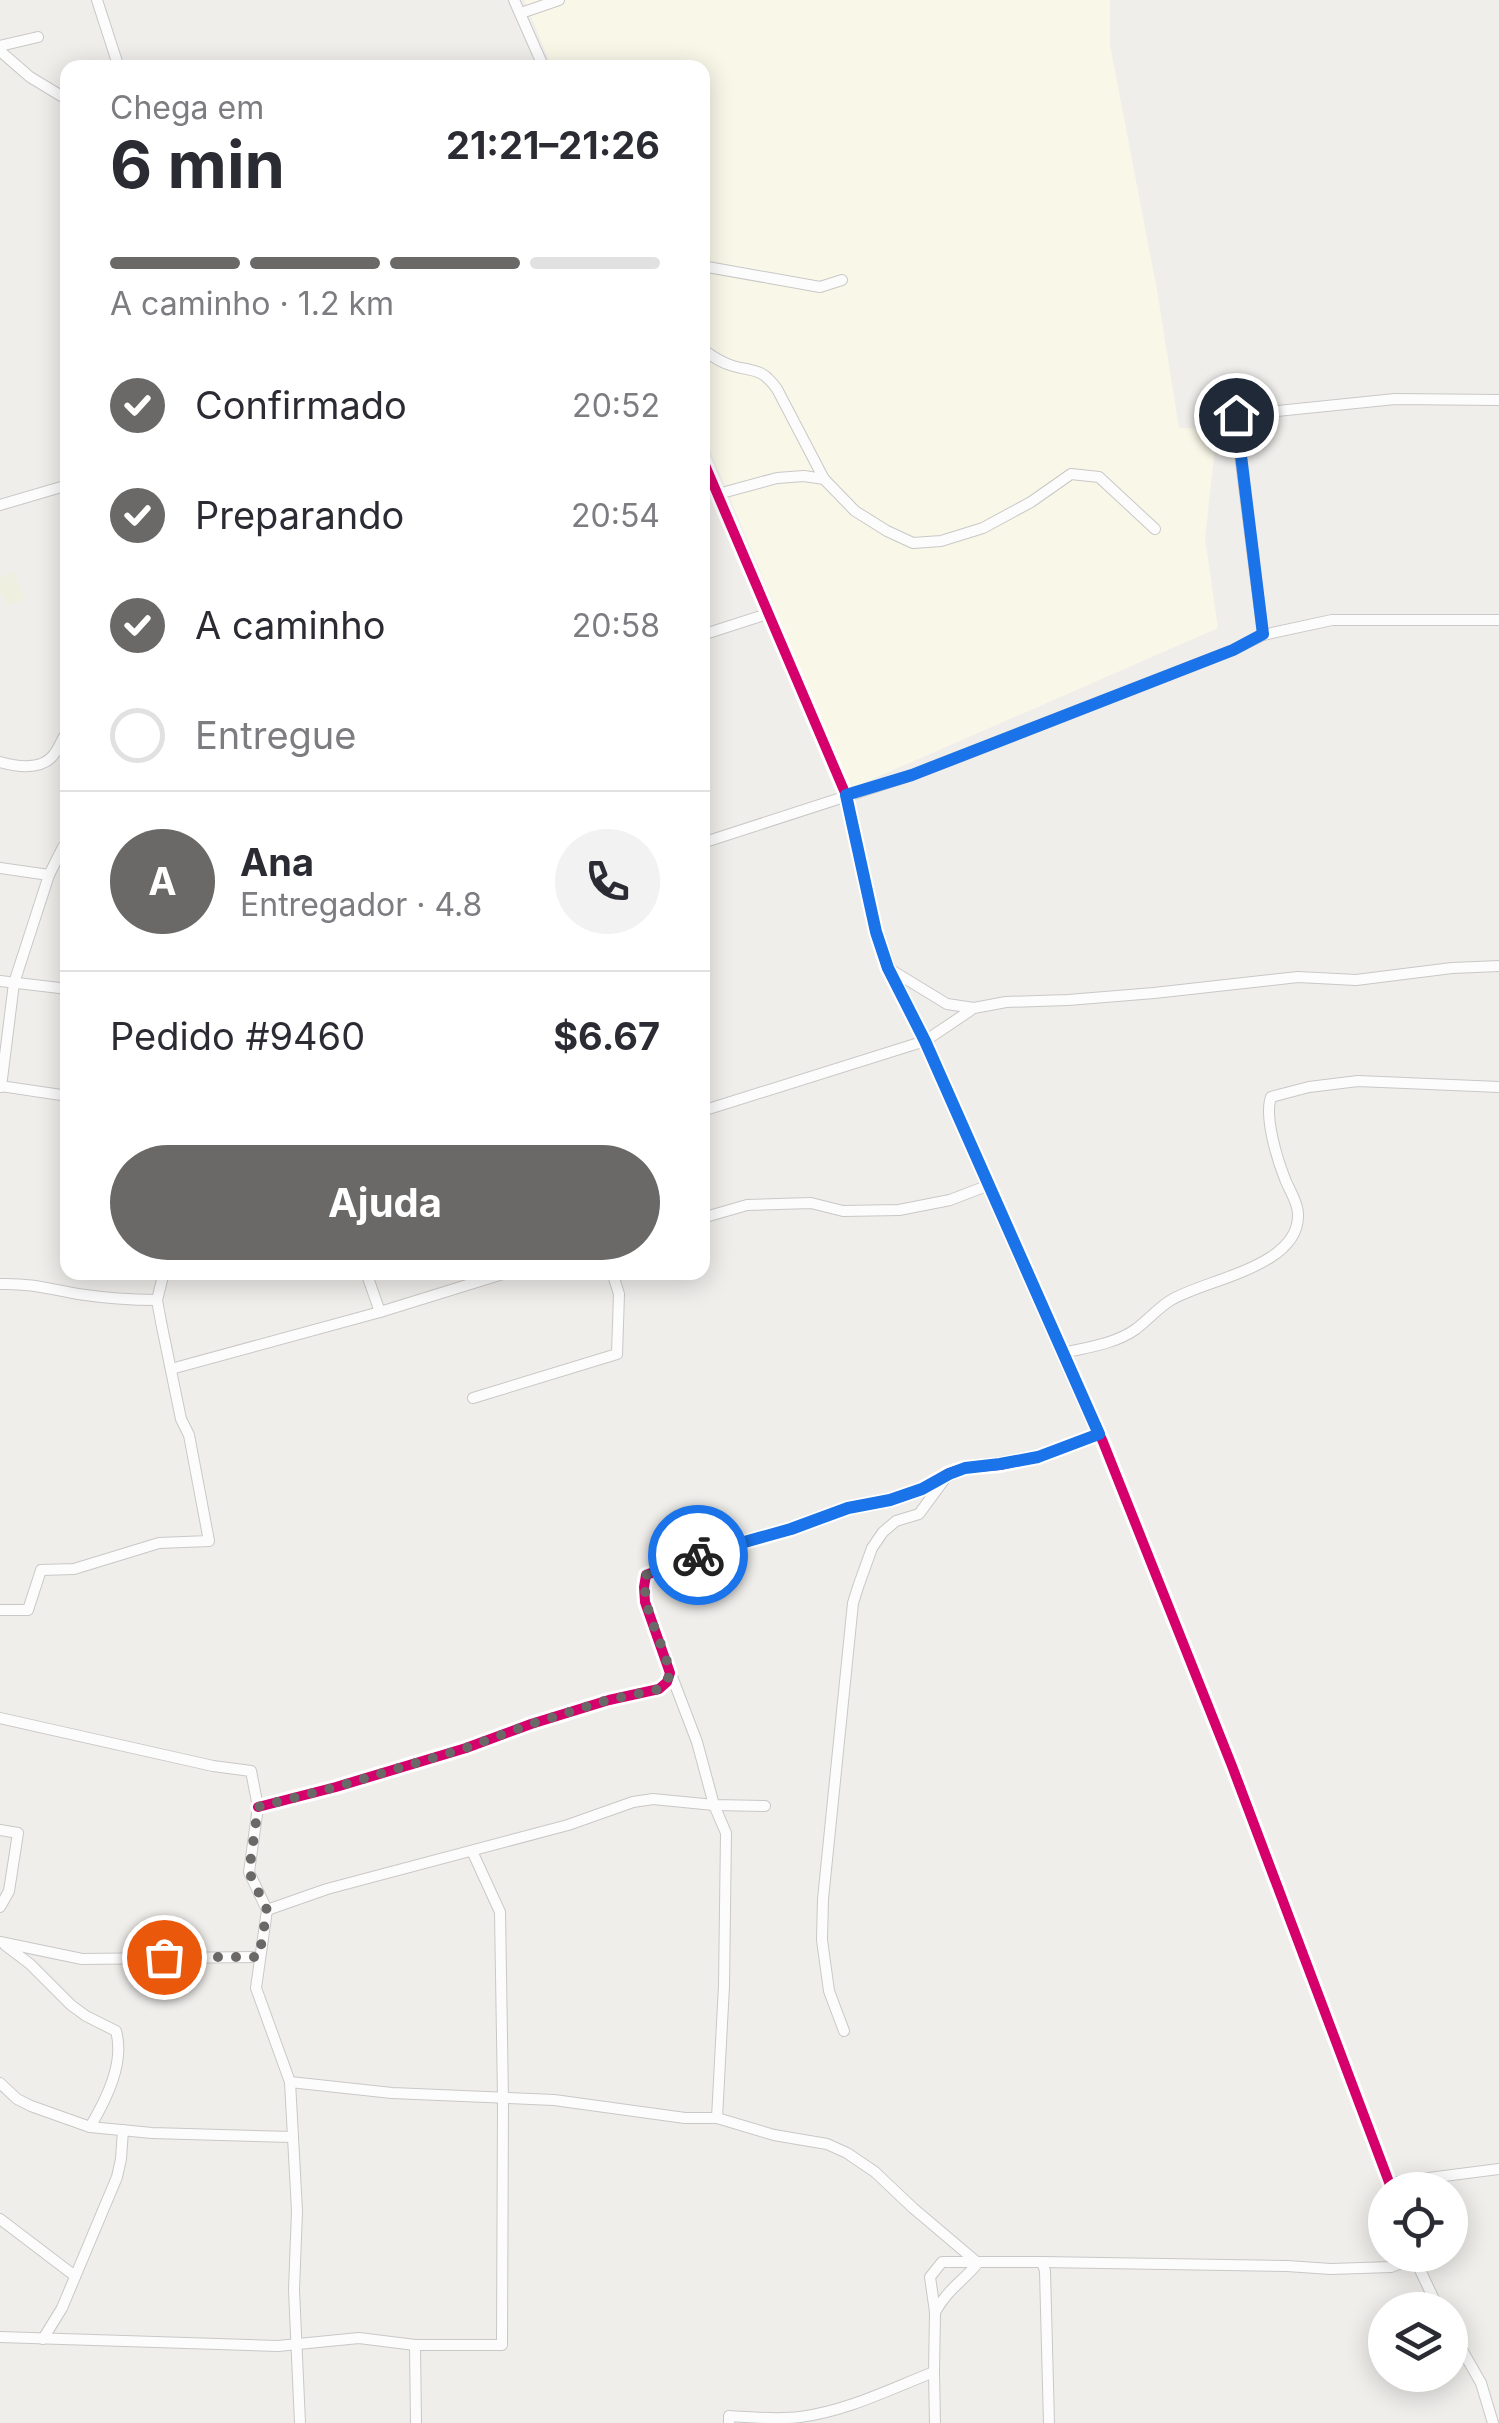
<!DOCTYPE html>
<html lang="pt">
<meta charset="utf-8">
<style>
body{margin:0;font-family:Inter,sans-serif;background:#f2f2f3;color:#2b2b33;height:100vh;display:flex;flex-direction:column;font-size:38px;white-space:nowrap}
*{box-sizing:border-box;margin:0}
p{font-size:32px;color:#7c7c81}
.icon{flex:none;width:55px;height:55px;fill:none;stroke:currentColor;stroke-width:2;stroke-linecap:round;stroke-linejoin:round}
.map{position:relative;flex:1;overflow:hidden}
.panel{position:absolute;left:60px;top:60px;width:650px;height:1220px;display:flex;flex-direction:column;background:#fff;border-radius:20px;box-shadow:0 5px 25px #0003}
.panel>*{flex:none}
.tools{position:absolute;left:1368px;top:2172px;display:grid;gap:20px}
.tools a{display:grid;place-items:center;width:100px;height:100px;border-radius:50%;background:#fff;box-shadow:0 5px 25px #0003;font-size:50px}
.pin{position:absolute;display:grid;place-items:center;width:85px;height:85px;color:#fff;margin:-42px;border:5px solid #fff;border-radius:50%;box-shadow:0 2px 10px #0007}
.courier{position:absolute;display:grid;place-items:center;width:100px;height:100px;margin:-50px;border:8px solid #1a73e8;border-radius:50%;background:#fff;color:#222;box-shadow:0 2px 12px #0007}
.head em{font-style:normal;font-weight:700}
.head div{display:flex;flex-direction:column-reverse}
.head{display:flex;align-items:center;justify-content:space-between;height:170px;padding:0 50px}
h1{font-size:65px;font-weight:700;line-height:75px}
.bar{display:grid;grid-template-columns:repeat(4,1fr);gap:15px 10px;align-content:center;height:120px;padding:0 50px}
.bar i{height:12px;border-radius:8px;background:#e1e1e2}
.bar .on{background:#6a6968}
.bar p{grid-column:span 4}
.line{display:flex;align-items:center;gap:25px;padding:0 50px;border-top:2px solid #e1e1e2}
.line div{flex:1}
.round{display:grid;place-items:center;flex:none;width:105px;height:105px;border-radius:52px;background:#f2f2f3}
ol{padding:0 50px;list-style:none}
li{display:flex;align-items:center;gap:30px;height:110px}
li p{margin-inline-start:auto}
li .icon{padding:10px;border-radius:50%;background:#6a6968;color:#fff;stroke-width:4}
li:last-child{color:#7c7c81}
li i{width:55px;height:55px;border:5px solid #e1e1e2;border-radius:50%}
.button{display:flex;gap:20px;margin-top:auto;padding:20px 50px}
.button a{flex:1;height:115px;border-radius:60px;background:#6a6968;color:#fff;font-size:40px;font-weight:700;line-height:115px;text-align:center}
.map>svg:first-child{display:block}
.education{fill:#f8f7e8}
.farmland{fill:#efefdf}
.lines{fill:none;stroke-linecap:round;stroke-linejoin:round}
.minor-casing{stroke:#c9c8c7;stroke-width:12}
.minor{stroke:#fdfcfc;stroke-width:10}
.cycleway-casing{stroke:#fff;stroke-width:16}
.cycleway{stroke:#d6006c;stroke-width:10}
.done{stroke:#6a6968;stroke-width:10;stroke-dasharray:0 18}
.route{stroke:#1a73e8;stroke-width:12}
</style>
<div class="map">
<svg width="1499" height="2423" viewBox="0 0 1499 2423">
<rect width="100%" height="100%" fill="#f0eeeb"/>
<path class="education" d="M524,0H1110V45L1157,290L1179,428L1217,429L1205,539L1218,628L850,789L703,433L702,68L552,67Z"/>
<path class="farmland" d="M13,571L25,599L8,605L0,592V578Z"/>
<g class="lines">
<defs>
<g id="minor">
<path d="M97,0L119,68"/>
<path d="M514,0L544,68"/>
<path d="M521,13L559,0"/>
<path d="M0,46L38,37"/>
<path d="M0,51L30,77L68,100"/>
<path d="M702,266L820,287L842,280"/>
<path d="M702,349C712,356 721,363 733,366C755,372 762,368 777,389L824,479"/>
<path d="M1231,383L1263,635"/>
<path d="M1237,415L1395,399L1499,400"/>
<path d="M702,458L846,795L876,932L887,967L925,1041L1103,1442L1232,1766L1392,2190"/>
<path d="M718,494L777,478L804,476L824,479L855,511L887,531L913,543L941,541L983,528L1031,502L1071,474L1099,477L1155,529"/>
<path d="M0,505L68,485"/>
<path d="M702,635L767,614"/>
<path d="M0,762C18,767 43,771 55,753C60,746 62,738 68,731"/>
<path d="M702,843L912,775L1233,650L1263,635L1332,620H1499"/>
<path d="M0,868L49,875L63,847L68,843"/>
<path d="M888,968L947,1004L974,1008L1006,1002L1068,1000L1154,993L1298,977L1356,980L1452,968L1499,966"/>
<path d="M0,981L68,989"/>
<path d="M0,1086L68,1096"/>
<path d="M1,1087L14,983L49,875"/>
<path d="M702,1111L925,1041L971,1010"/>
<path d="M702,1218L747,1205L811,1203L843,1211L899,1210L950,1200L989,1185"/>
<path d="M366,1272L380,1312"/>
<path d="M0,1284C29,1283 50,1289 78,1294C105,1298 130,1300 157,1300"/>
<path d="M1063,1353C1088,1347 1115,1344 1136,1329C1148,1320 1158,1308 1171,1300C1206,1279 1300,1267 1298,1214C1298,1202 1289,1190 1285,1179C1277,1159 1264,1116 1271,1097L1309,1087L1358,1081L1499,1087"/>
<path d="M171,1369L380,1312L509,1272"/>
<path d="M473,1398L617,1354L619,1294L612,1272"/>
<path d="M0,1610H28L41,1570L74,1569L159,1543L209,1541L189,1435L181,1419L161,1322L157,1300L164,1272"/>
<path d="M671,1674L697,1742L714,1805L726,1833L724,1986L717,2118"/>
<path d="M0,1718L213,1766L251,1771L258,1807L249,1872L267,1910L256,1988L290,2082L297,2211L294,2290L300,2423"/>
<path d="M258,1807L336,1787L466,1748L531,1724L609,1700L659,1689L667,1682L670,1673L645,1602L644,1587L646,1575L690,1558L791,1529L848,1508L890,1500L922,1489L949,1473L965,1468L1000,1465L1038,1457L1099,1434"/>
<path d="M0,1830L18,1833L9,1891L0,1907"/>
<path d="M267,1910L327,1889L568,1825L633,1802L653,1799L714,1805L765,1806"/>
<path d="M0,1942L82,1959L259,1957"/>
<path d="M5,1945L30,1964L71,2005L86,2016L116,2031C125,2063 106,2100 90,2127"/>
<path d="M844,2031L829,1991L822,1940L823,1899L853,1603L858,1587L872,1548L883,1532L896,1521L919,1514L944,1480"/>
<path d="M290,2082L392,2093L554,2100L685,2118H717L774,2135L827,2144L847,2153L875,2172L913,2208L978,2263C962,2282 948,2289 935,2312"/>
<path d="M0,2083L17,2099L31,2106L90,2127L152,2133L293,2137"/>
<path d="M1390,2183L1499,2169"/>
<path d="M0,2219L75,2276"/>
<path d="M1413,2255L1439,2310"/>
<path d="M1042,2262L1045,2271L1049,2423"/>
<path d="M1450,2329L1481,2383L1493,2423"/>
<path d="M0,2337L278,2346L359,2338L415,2345H502L503,2099L500,1912L472,1851"/>
<path d="M43,2339L62,2308L117,2177L121,2159L123,2130"/>
<path d="M415,2345L416,2423"/>
<path d="M934,2372L935,2423"/>
<path d="M729,2423V2416C752,2417 776,2420 800,2417C847,2411 890,2389 934,2372L935,2312L930,2277L942,2262H1042L1287,2266L1331,2269L1391,2267L1414,2258"/>
</g>
</defs>
<use href="#minor" class="minor-casing"/>
<use href="#minor" class="minor"/>
<defs>
<g id="cycleway">
<path d="M702,458L846,795L876,932L887,967L925,1041L1103,1442L1232,1766L1392,2190"/>
<path d="M258,1807L336,1787L466,1748L531,1724L609,1700L659,1689L667,1682L670,1673L645,1602L644,1587L646,1575L690,1558L791,1529L848,1508L890,1500L922,1489L949,1473L965,1468L1000,1465L1038,1457L1099,1434"/>
</g>
</defs>
<use href="#cycleway" class="cycleway-casing"/>
<use href="#cycleway" class="cycleway"/>
</g>
<g class="lines">
<path class="done" d="M164,1957H259L267,1910L249,1872L258,1807L336,1787L466,1748L531,1724L608,1700L660,1689L667,1682L670,1673C663,1640 640,1609 646,1575L698,1555"/>
<path class="route" d="M698,1555L791,1529L848,1508L890,1500L922,1489L949,1474L965,1468L1000,1464L1038,1457L1099,1434L925,1041L888,968L876,932L846,795L912,775L1233,650L1263,634L1236,415"/>
</g>
</svg>
<div class="tools">
<a><svg class="icon" aria-label="locate" viewBox="0 0 24 24"><circle cx="12" cy="12" r="6"/><path d="M12 2v4M12 18v4M2 12h4M18 12h4"/></svg></a>
<a><svg class="icon" aria-label="layers" viewBox="0 0 24 24"><path d="M12 4l9 5-9 5-9-5zM3 14l9 5 9-5"/></svg></a>
</div>
<div class="pin" style="left:164px;top:1957px;background:#ea580c"><svg class="icon" aria-label="bag" viewBox="0 0 24 24"><path d="M5 8h14l-1 12H6zM9 8a3 3 0 0 1 6 0"/></svg></div>
<div class="pin" style="left:1236px;top:415px;background:#1f2937"><svg class="icon" aria-label="home" viewBox="0 0 24 24"><path d="M3 11l9-7 9 7M6 9v11h12V9"/></svg></div>
<div class="courier" style="left:698px;top:1555px"><svg class="icon" aria-label="bike" viewBox="0 0 24 24"><circle cx="6" cy="16" r="4"/><circle cx="18" cy="16" r="4"/><path d="M6 16l4-8h5l3 8M10 8l3 8H6M13 5h3"/></svg></div>
<section class="panel">
<div class="head"><div><h1>6 min</h1><p>Chega em</p></div><em>21:21–21:26</em></div>
<div class="bar"><i class="on"></i><i class="on"></i><i class="on"></i><i></i><p>A caminho · 1.2 km</p></div>
<ol>
<li><svg class="icon" aria-label="check" viewBox="0 0 24 24"><path d="M5 12l5 5 9-10"/></svg>Confirmado<p>20:52</p></li>
<li><svg class="icon" aria-label="check" viewBox="0 0 24 24"><path d="M5 12l5 5 9-10"/></svg>Preparando<p>20:54</p></li>
<li><svg class="icon" aria-label="check" viewBox="0 0 24 24"><path d="M5 12l5 5 9-10"/></svg>A caminho<p>20:58</p></li>
<li><i></i>Entregue</li>
</ol>
<div class="line" style="height:180px"><b class="round" style="background:#6a6968;color:#fff">A</b><div><b>Ana</b><p>Entregador · 4.8</p></div><a class="round"><svg class="icon" aria-label="phone" viewBox="0 0 24 24"><path d="M5 4h4l2 5-3 2q2 4 5 5l2-3 5 2v4C11 20 4 13 5 4z"/></svg></a></div>
<div class="line" style="height:130px"><div>Pedido #9460</div><b>$6.67</b></div>
<div class="button"><a>Ajuda</a></div>
</section>
</div>
